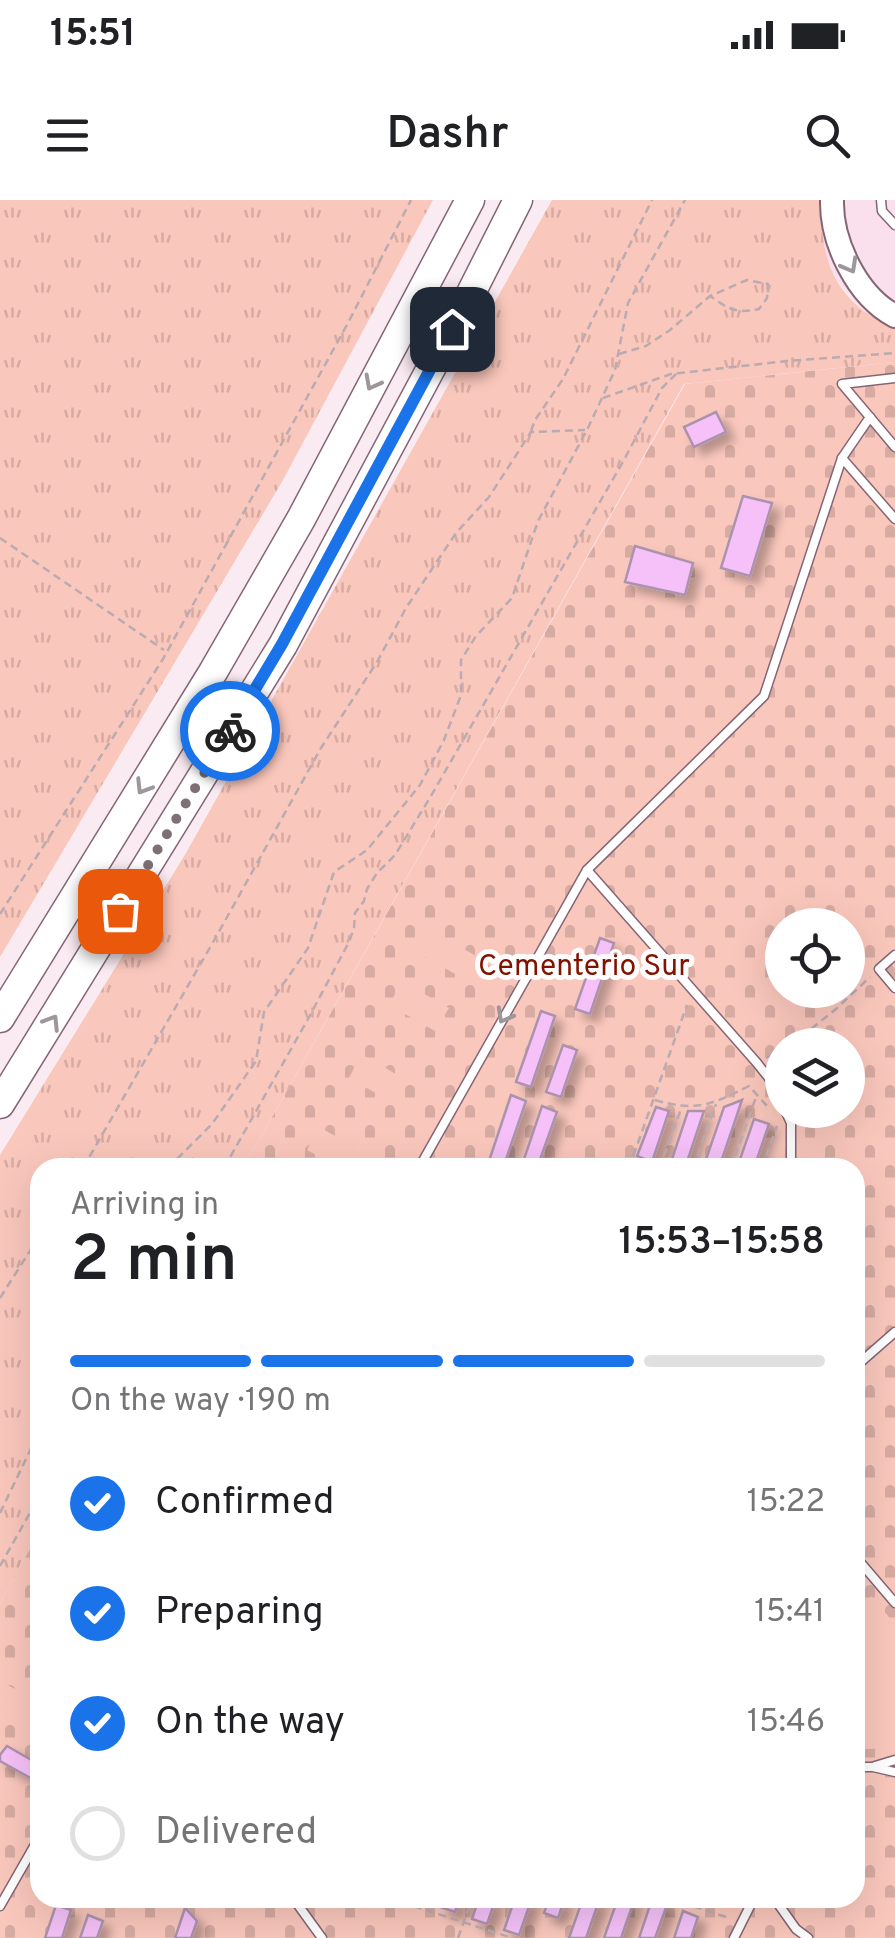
<!DOCTYPE html>
<meta charset="utf-8">
<style>
body{margin:0;font-family:Overpass,sans-serif;background:#f6f6f6;color:#202124;height:100vh;display:flex;flex-direction:column;font-size:38px;white-space:nowrap}
*{box-sizing:border-box;margin:0}
p{font-size:32px;color:#757577}
.icon{flex:none;width:55px;height:55px;fill:none;stroke:currentColor;stroke-width:2;stroke-linecap:round;stroke-linejoin:round}
.map{position:relative;flex:1;overflow:hidden}
.panel{position:absolute;left:30px;top:958px;width:835px;height:750px;display:flex;flex-direction:column;background:#fff;border-radius:30px;box-shadow:0 10px 40px #0002}
.panel>*{flex:none}
.controls{position:absolute;left:765px;top:708px;display:grid;gap:20px}
.controls a{display:grid;place-items:center;width:100px;height:100px;border-radius:50%;background:#fff;box-shadow:0 10px 40px #0002;font-size:50px}
.pin{position:absolute;display:grid;place-items:center;width:85px;height:85px;color:#fff;margin:-42px;border-radius:20px;box-shadow:0 5px 15px #0006}
.courier{position:absolute;display:grid;place-items:center;width:100px;height:100px;margin:-50px;border:8px solid #1a73e8;border-radius:50%;background:#fff;color:#222;box-shadow:0 2px 12px #0007}
.overview em{font-style:normal;font-weight:600}
.overview div{display:flex;flex-direction:column-reverse}
.overview{display:flex;align-items:center;justify-content:space-between;height:170px;padding:0 40px}
h1{font-size:65px;font-weight:600;line-height:75px}
.bar{display:grid;grid-template-columns:repeat(4,1fr);gap:15px 10px;align-content:center;height:120px;padding:0 40px}
.bar i{height:12px;border-radius:8px;background:#e0e0e0}
.bar .active{background:#1a73e8}
.bar p{grid-column:span 4}
ol{padding:0 40px;list-style:none}
li{display:flex;align-items:center;gap:30px;height:110px}
li p{margin-inline-start:auto}
li .icon{padding:10px;border-radius:50%;background:#1a73e8;color:#fff;stroke-width:4}
li:last-child{color:#757577}
li i{width:55px;height:55px;border:5px solid #e0e0e0;border-radius:50%}
.status{display:flex;justify-content:space-between;align-items:center;height:70px;padding:0 50px;background:#fff;direction:ltr}
.status svg{height:28px;fill:currentColor}
header{display:flex;justify-content:space-between;align-items:center;height:130px;padding:0 40px;background:#fff;font-size:45px;font-weight:600}
.map>svg:first-child{display:block}
.built{fill:#fadfec}
.grass{fill:url(#grass-tufts)}
.cemetery{fill:url(#cemetery-stones);fill-rule:evenodd}
.garden{fill:#fac7bc}
.building{fill:#f5c1f8;stroke:#ac93ad;stroke-width:2.5;filter:url(#shadow)}
.lines{fill:none;stroke-linecap:round;stroke-linejoin:round}
.lane-casing{stroke:#856575;stroke-width:11}
.secondary-casing{stroke:#856575;stroke-width:26}
.highway-casing{stroke:#856575;stroke-width:31}
.path{stroke:#b9abb2;stroke-width:2.5;stroke-dasharray:8 5;stroke-linecap:butt}
.lane{stroke:#fff;stroke-width:8}
.secondary{stroke:#fff;stroke-width:22}
.highway{stroke:#fff;stroke-width:28}
.oneway{stroke:#9e969a}
.done{stroke:#7e7077;stroke-width:10;stroke-dasharray:0 18}
.route{stroke:#1a73e8;stroke-width:12}
.labels{text-anchor:middle;dominant-baseline:central;stroke-width:10;stroke-linejoin:round;paint-order:stroke}
.park-label{font-size:30px;fill:#811200;stroke:#fdfdfd}
</style>
<div class="status"><b>15:51</b><svg viewBox="0 0 49 12"><path d="M0 12V9h3v3zM5 12V6h3v6zM10 12V3h3v9zM15 12V0h3v12zM26 1h20v11H26zM47 4h2v5h-2z"/></svg></div>
<header><svg class="icon" aria-label="menu" viewBox="0 0 24 24"><path d="M4 6h16M4 12h16M4 18h16"/></svg>Dashr<svg class="icon" aria-label="search" viewBox="0 0 24 24"><circle cx="10" cy="10" r="6"/><path d="M15 15l6 6"/></svg></header>
<div class="map">
<svg width="895" height="1738" viewBox="0 0 895 1738">
<defs>
<pattern id="grass-tufts" width="24" height="20" patternUnits="userSpaceOnUse" patternTransform="scale(2.5)"><rect width="24" height="20" fill="#fac7bc"/><path d="M3 7l-1-3M5 7V3M7 7l1-3M15 17l-1-3M17 17v-4M19 17l1-3" fill="none" stroke="#d7aba2"/></pattern>
<pattern id="cemetery-stones" width="16" height="16" patternUnits="userSpaceOnUse" patternTransform="scale(2.5)"><rect width="16" height="16" fill="#fac7bc"/><path d="M2 7V4a2 2 0 0 1 4 0v3zM10 15v-3a2 2 0 0 1 4 0v3z" fill="#d7aba2"/></pattern>
<filter id="shadow"><feDropShadow dx="8" dy="8" stdDeviation="5" flood-color="#0004"/></filter>
</defs>
<rect width="100%" height="100%" fill="#faebf2"/>
<path class="built" d="M819,0H895V128L861,108L833,75L826,60Z"/>
<g class="grass">
<path d="M0,0H433L283,280L0,757Z"/>
<path d="M552,0H819C824,45 823,76 860,108C870,116 884,122 895,128V162L684,184L244,967L40,968V1331L0,1403V955L186,653Z"/>
</g>
<path class="cemetery" d="M895,162V1738H0V1403L40,1331V1698H855V968L244,967L685,184ZM782,725H848V790H782ZM782,845H848V910H782Z"/>
<g class="garden">
<path d="M430,730L478,757L464,779L418,753Z"/>
<path d="M402,781L449,808L435,831L389,805Z"/>
<path d="M361,854L408,881L395,904L349,878Z"/>
<path d="M319,927L367,954L358,967H338L307,950Z"/>
<path d="M871,1396L895,1424V1547L855,1550V1440Z"/>
<path d="M4,1483L40,1503L39,1532L0,1510V1490Z"/>
</g>
<g class="building">
<path d="M716,212L726,232L694,247L684,227Z"/>
<path d="M743,296L772,303L750,376L721,368Z"/>
<path d="M635,346L693,363L685,395L625,382Z"/>
<path d="M600,738L614,743L590,814L575,809Z"/>
<path d="M541,811L555,816L531,887L516,882Z"/>
<path d="M563,845L577,850L561,897L546,892Z"/>
<path d="M511,895L526,901L503,968H489L487,967Z"/>
<path d="M742,900L719,968H703L724,907Z"/>
<path d="M542,906L557,912L537,968H521Z"/>
<path d="M656,907L669,911L652,962L637,956Z"/>
<path d="M688,911H704L685,968H669Z"/>
<path d="M754,919L769,924L754,968H737Z"/>
<path d="M7,1546L40,1565V1574L36,1581L0,1561V1555Z"/>
<path d="M444,1698H460L455,1712L440,1707Z"/>
<path d="M479,1698H496L487,1724L472,1719Z"/>
<path d="M515,1698H532L519,1735L504,1730Z"/>
<path d="M549,1698H565L558,1718L544,1713Z"/>
<path d="M583,1698H600L586,1738H569Z"/>
<path d="M618,1698H635L621,1738H604Z"/>
<path d="M652,1699L667,1705L655,1738H639Z"/>
<path d="M56,1705L71,1710L62,1738H45Z"/>
<path d="M185,1708L197,1721L191,1738H175Z"/>
<path d="M683,1711L698,1717L691,1738H674Z"/>
<path d="M88,1715L103,1721L97,1738H80Z"/>
</g>
<g class="lines">
<defs>
<g id="lane">
<path d="M881,0L882,11L895,25"/>
<path d="M895,178L842,184L895,247"/>
<path d="M842,258L895,319"/>
<path d="M587,670L757,863L772,882L782,904"/>
<path d="M895,755L879,769L895,788"/>
<path d="M785,910L791,923V968"/>
<path d="M419,968L587,670L764,496L842,258L870,217"/>
<path d="M855,1167L895,1132"/>
<path d="M855,1356L895,1403"/>
<path d="M875,1566L895,1560"/>
<path d="M855,1567H873L895,1572"/>
<path d="M293,1698L322,1738"/>
<path d="M774,1698L796,1729L808,1738"/>
<path d="M0,1706L40,1636"/>
<path d="M734,1738L754,1698"/>
</g>
<path id="secondary" d="M832,0C831,42 857,96 895,116"/>
<g id="highway">
<path d="M0,818L213,472L301,319L470,0"/>
<path d="M0,904L283,445L467,101L518,0"/>
</g>
</defs>
<use href="#lane" class="lane-casing"/>
<use href="#secondary" class="secondary-casing"/>
<use href="#highway" class="highway-casing"/>
<g class="path">
<path d="M619,154L646,146L670,130L710,96L747,80L768,84L767,98L759,109C735,114 729,109 710,96"/>
<path d="M603,198L671,174L787,161L895,153"/>
<path d="M531,231L535,220L563,179L652,0"/>
<path d="M0,338L164,450"/>
<path d="M0,714L163,459L348,123L411,0"/>
<path d="M791,845L836,809L870,777"/>
<path d="M766,858L782,849"/>
<path d="M655,900C696,912 711,905 749,886L768,907"/>
<path d="M631,961L648,968"/>
<path d="M83,968L216,737L321,548L377,462L406,408L456,333L489,297L531,232L585,230"/>
<path d="M168,968L212,924L256,861L264,812L308,748L334,672L367,650L420,585L444,540L461,495V460L476,436L512,398L538,321L587,230L615,170L628,103L685,0"/>
<path d="M224,968L308,819L349,742L354,728L355,713L364,701L367,689L377,673L395,655L431,596L624,260L662,188L677,173"/>
<path d="M629,968L687,805"/>
<path d="M660,968L681,909"/>
<path d="M693,968L716,904"/>
<path d="M731,968L756,897"/>
<path d="M762,968L777,926"/>
<path d="M0,1098L40,1035"/>
<path d="M0,1313L37,1236L40,1224"/>
<path d="M0,1366L40,1295"/>
<path d="M389,1698L512,1738"/>
<path d="M669,1698L729,1718"/>
<path d="M458,1738L472,1698"/>
</g>
<use href="#lane" class="lane"/>
<use href="#secondary" class="secondary"/>
<use href="#highway" class="highway"/>
</g>
<defs><path id="oneway-chevron" d="M-2-3.5L2.5 0L-2 3.5" fill="none" stroke-width="1.6" stroke-linecap="round" stroke-linejoin="round" transform="scale(2.5)"/></defs>
<g class="oneway">
<use href="#oneway-chevron" transform="translate(850 66) rotate(61)"/>
<use href="#oneway-chevron" transform="translate(372 183) rotate(118)"/>
<use href="#oneway-chevron" transform="translate(143 587) rotate(122)"/>
<use href="#oneway-chevron" transform="translate(504 816) rotate(119)"/>
<use href="#oneway-chevron" transform="translate(52 822) rotate(-58)"/>
</g>
<g class="lines">
<path class="done" d="M120,711L230,531"/>
<path class="route" d="M230,531L282,444L452,129"/>
</g>
<g class="labels">
<g class="park-label">
<text x="584" y="767">Cementerio Sur</text>
</g>
</g>
</svg>
<div class="controls">
<a><svg class="icon" aria-label="locate" viewBox="0 0 24 24"><circle cx="12" cy="12" r="6"/><path d="M12 2v4M12 18v4M2 12h4M18 12h4"/></svg></a>
<a><svg class="icon" aria-label="layers" viewBox="0 0 24 24"><path d="M12 4l9 5-9 5-9-5zM3 14l9 5 9-5"/></svg></a>
</div>
<div class="pin" style="left:120px;top:711px;background:#ea580c"><svg class="icon" aria-label="bag" viewBox="0 0 24 24"><path d="M5 8h14l-1 12H6zM9 8a3 3 0 0 1 6 0"/></svg></div>
<div class="pin" style="left:452px;top:129px;background:#1f2937"><svg class="icon" aria-label="home" viewBox="0 0 24 24"><path d="M3 11l9-7 9 7M6 9v11h12V9"/></svg></div>
<div class="courier" style="left:230px;top:531px"><svg class="icon" aria-label="bike" viewBox="0 0 24 24"><circle cx="6" cy="16" r="4"/><circle cx="18" cy="16" r="4"/><path d="M6 16l4-8h5l3 8M10 8l3 8H6M13 5h3"/></svg></div>
<section class="panel">
<div class="overview"><div><h1>2 min</h1><p>Arriving in</p></div><em>15:53–15:58</em></div>
<div class="bar"><i class="active"></i><i class="active"></i><i class="active"></i><i></i><p>On the way · 190 m</p></div>
<ol>
<li><svg class="icon" aria-label="check" viewBox="0 0 24 24"><path d="M5 12l5 5 9-10"/></svg>Confirmed<p>15:22</p></li>
<li><svg class="icon" aria-label="check" viewBox="0 0 24 24"><path d="M5 12l5 5 9-10"/></svg>Preparing<p>15:41</p></li>
<li><svg class="icon" aria-label="check" viewBox="0 0 24 24"><path d="M5 12l5 5 9-10"/></svg>On the way<p>15:46</p></li>
<li><i></i>Delivered</li>
</ol>
</section>
</div>
